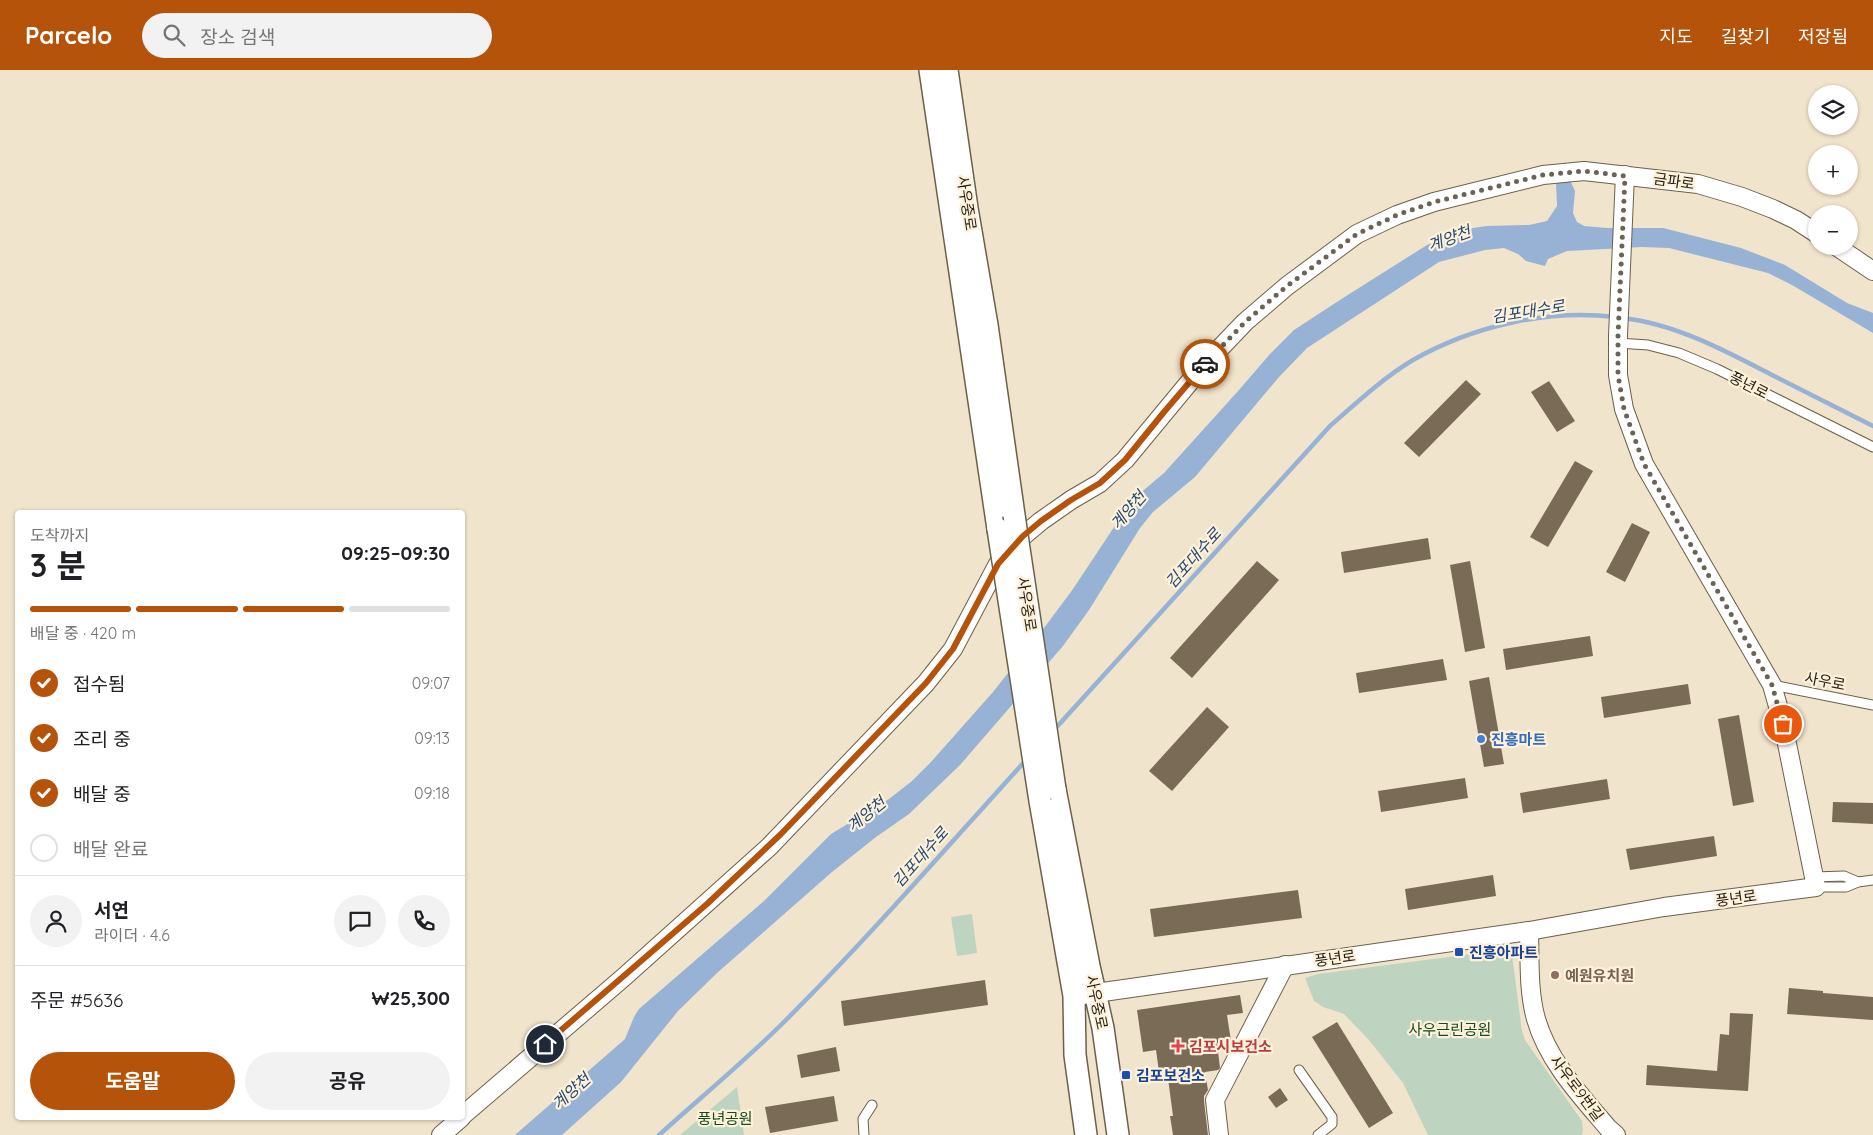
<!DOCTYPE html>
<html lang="ko">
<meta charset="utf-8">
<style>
body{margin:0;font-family:Quicksand,"Noto Sans KR",sans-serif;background:#f2f2f2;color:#202124;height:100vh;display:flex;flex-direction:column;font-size:19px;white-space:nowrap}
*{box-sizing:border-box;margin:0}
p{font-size:16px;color:#757577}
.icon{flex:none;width:28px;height:28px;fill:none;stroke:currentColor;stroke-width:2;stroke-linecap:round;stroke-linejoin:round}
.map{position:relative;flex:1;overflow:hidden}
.details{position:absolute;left:15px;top:440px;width:450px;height:610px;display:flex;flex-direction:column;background:#fff;border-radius:5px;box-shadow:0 1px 4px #0004}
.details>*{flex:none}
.controls{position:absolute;left:1808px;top:15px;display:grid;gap:10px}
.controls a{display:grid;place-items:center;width:50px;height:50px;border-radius:50%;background:#fff;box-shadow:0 1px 4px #0004;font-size:25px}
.pin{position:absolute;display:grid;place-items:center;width:42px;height:42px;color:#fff;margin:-21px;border:2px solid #fff;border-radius:50%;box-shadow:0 1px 5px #0007}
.courier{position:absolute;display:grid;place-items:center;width:50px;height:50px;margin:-25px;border:4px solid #b45309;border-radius:50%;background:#fff;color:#222;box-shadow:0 1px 6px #0007}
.overview em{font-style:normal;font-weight:700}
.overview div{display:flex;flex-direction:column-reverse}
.overview{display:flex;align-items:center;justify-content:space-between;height:85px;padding:0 15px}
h1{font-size:32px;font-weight:700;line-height:38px}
.bar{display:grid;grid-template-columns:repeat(4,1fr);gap:8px 5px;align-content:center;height:60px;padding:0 15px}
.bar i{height:6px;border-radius:4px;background:#e0e0e0}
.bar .selected{background:#b45309}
.bar p{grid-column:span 4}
.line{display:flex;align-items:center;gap:12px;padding:0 15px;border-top:1px solid #e0e0e0}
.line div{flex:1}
.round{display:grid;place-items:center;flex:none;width:52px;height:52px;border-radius:26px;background:#f2f2f2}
ol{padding:0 15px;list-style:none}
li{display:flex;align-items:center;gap:15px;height:55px}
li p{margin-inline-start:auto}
li .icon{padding:5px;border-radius:50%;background:#b45309;color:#fff;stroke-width:4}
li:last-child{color:#757577}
li i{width:28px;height:28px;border:2px solid #e0e0e0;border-radius:50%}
.cta{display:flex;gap:10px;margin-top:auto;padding:10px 15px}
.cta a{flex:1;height:58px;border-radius:30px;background:#b45309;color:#fff;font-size:20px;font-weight:700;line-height:58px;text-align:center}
.cta a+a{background:#f2f2f2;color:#202124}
header{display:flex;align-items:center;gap:30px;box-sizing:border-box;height:70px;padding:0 25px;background:#b45309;color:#fff}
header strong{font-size:24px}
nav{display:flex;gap:28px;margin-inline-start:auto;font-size:18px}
.search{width:350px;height:45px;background:#f2f2f2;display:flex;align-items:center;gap:12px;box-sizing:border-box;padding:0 18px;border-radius:28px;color:#757577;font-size:19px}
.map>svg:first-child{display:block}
.green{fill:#bed4c1}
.water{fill:#97b2d4}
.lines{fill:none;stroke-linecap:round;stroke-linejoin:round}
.stream{stroke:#97b2d4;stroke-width:4.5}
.building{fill:#7a6b57}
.service-casing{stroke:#6b604a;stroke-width:11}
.minor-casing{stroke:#6b604a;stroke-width:20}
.tertiary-casing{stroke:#6b604a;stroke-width:24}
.service{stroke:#fff;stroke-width:9}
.minor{stroke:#fff;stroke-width:18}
.tertiary{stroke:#fff;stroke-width:21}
.tertiary-bridge-casing{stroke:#6b604a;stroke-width:24;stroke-linecap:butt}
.tertiary-bridge{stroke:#fff;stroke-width:21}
.done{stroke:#6b6355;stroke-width:5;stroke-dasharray:0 9}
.route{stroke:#b45309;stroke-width:6}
.shop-dot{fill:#3f7fe0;stroke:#fef1d9;stroke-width:2}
.transit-dot{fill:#1a4fb4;stroke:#fef1d9;stroke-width:2}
.education-dot{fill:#8d6e63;stroke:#fef1d9;stroke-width:2}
.health-dot{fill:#e0444e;stroke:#fef1d9;stroke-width:2}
.labels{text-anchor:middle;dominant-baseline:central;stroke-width:4.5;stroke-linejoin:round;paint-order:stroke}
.street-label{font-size:15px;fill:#231e15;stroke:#fef1d9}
.shop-label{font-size:15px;font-weight:bold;fill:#366cbe;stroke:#fef1d9;text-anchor:start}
.transit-label{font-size:15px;font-weight:bold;fill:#164399;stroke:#fef1d9;text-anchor:start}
.education-label{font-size:15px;font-weight:bold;fill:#785e54;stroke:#fef1d9;text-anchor:start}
.park-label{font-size:15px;fill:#144b23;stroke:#fef1d9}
.health-label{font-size:15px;font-weight:bold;fill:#be3a42;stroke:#fef1d9;text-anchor:start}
.water-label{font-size:16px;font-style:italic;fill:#234875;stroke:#fef1d9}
</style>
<header>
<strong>Parcelo</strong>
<div class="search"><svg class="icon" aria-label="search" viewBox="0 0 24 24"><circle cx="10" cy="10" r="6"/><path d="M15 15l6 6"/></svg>장소 검색</div>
<nav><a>지도</a><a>길찾기</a><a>저장됨</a></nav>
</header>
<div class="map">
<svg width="1873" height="1065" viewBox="0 0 1873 1065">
<rect width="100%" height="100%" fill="#f1e4cc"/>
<g class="green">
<path d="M972,844L977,883L957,886L951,847Z"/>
<path d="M1502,880L1512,885L1522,961L1525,970L1582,1051L1583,1060L1582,1065H1428L1403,1013L1369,970L1344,944L1323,937L1314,931L1305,908L1318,904Z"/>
<path d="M737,1017L744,1065H680Z"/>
</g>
<path class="water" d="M1570,110L1575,121L1573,143L1577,152L1584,156L1607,158H1663L1741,178L1785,195L1847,233L1873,243V263L1792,215L1768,203L1669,178L1642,177L1567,181L1548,189L1545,196L1526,191L1518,184L1504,178L1485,180L1439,192L1307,278L1279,307L1195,407L1153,442L1140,458L1089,540L1063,576L960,695L909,744L876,767L832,802L717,903L678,941L621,1012L562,1065H515L625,969L634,947L639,939L764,831L831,764L889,729L912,711L931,692L993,622L1047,554L1073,519L1132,430L1164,403L1239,320L1270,284L1294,260L1343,228L1427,175L1473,158L1487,156L1529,155L1547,151L1557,136L1556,112Z"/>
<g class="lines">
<g class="stream">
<path d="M1623,248C1675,254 1724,280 1770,304C1804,321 1839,339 1873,356"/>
<path d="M1054,660L1330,356C1356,333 1383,308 1413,290C1473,256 1547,239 1615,247"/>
<path d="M659,1065C701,1027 745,991 785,951C869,867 947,777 1026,690"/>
</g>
</g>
<g class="building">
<path d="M1466,310L1481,324L1419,387L1404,373Z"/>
<path d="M1549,311L1575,351L1557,362L1531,322Z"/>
<path d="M1575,391L1593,401L1548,477L1530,467Z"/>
<path d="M1632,453L1650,462L1625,512L1606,502Z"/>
<path d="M1428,468L1431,489L1344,503L1341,482Z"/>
<path d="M1257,491L1279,510L1192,608L1170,588Z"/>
<path d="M1470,491L1485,578L1465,582L1450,495Z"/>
<path d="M1590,566L1593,586L1506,600L1503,579Z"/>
<path d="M1443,589L1447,610L1359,623L1356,603Z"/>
<path d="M1489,607L1504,694L1484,697L1469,611Z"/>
<path d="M1688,614L1691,634L1604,648L1601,627Z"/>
<path d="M1207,637L1229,657L1172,721L1149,701Z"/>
<path d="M1739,645L1754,732L1733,736L1718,649Z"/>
<path d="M1465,708L1468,728L1381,742L1378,721Z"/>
<path d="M1607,709L1610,729L1523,743L1520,723Z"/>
<path d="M1833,732L1873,733V754L1832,752Z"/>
<path d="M1714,766L1717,786L1630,800L1626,779Z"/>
<path d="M1493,805L1496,826L1408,840L1405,819Z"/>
<path d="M1298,820L1302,848L1154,867L1150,839Z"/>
<path d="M985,910L988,935L844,956L841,931Z"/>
<path d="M1789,918L1823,921V923L1873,927V950L1787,944Z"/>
<path d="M1240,925L1243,943L1227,945L1231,971L1217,973L1220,998L1218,1000L1205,1002L1208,1020L1204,1026V1031L1208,1065H1173L1170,1046H1173L1167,1001L1159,1002L1156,980L1143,982L1137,940Z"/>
<path d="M1730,943L1753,944L1748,1021L1646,1015L1647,995L1717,1001L1720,964L1729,965Z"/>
<path d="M1337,952L1393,1043L1369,1058L1312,967Z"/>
<path d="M836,977L840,1001L801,1008L797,985Z"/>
<path d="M1280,1018L1288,1030L1276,1038L1268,1027Z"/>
<path d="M834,1026L838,1051L770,1063L765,1037Z"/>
</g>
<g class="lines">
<defs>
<g id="service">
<path d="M1618,273L1648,275L1679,283L1717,299L1873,377"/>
<path d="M1772,615L1873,635"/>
<path d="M1814,807L1844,806L1858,812"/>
<path d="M1816,817H1846L1858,812L1873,810"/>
<path d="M1299,1000L1332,1047V1054L1318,1065"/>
<path d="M864,1065L863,1049L872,1035"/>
</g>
<g id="minor">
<path d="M1836,176L1873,201"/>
<path d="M1529,861C1530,889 1528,921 1536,949C1548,991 1580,1025 1608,1058L1616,1065"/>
<path d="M1082,925L1529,861L1664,837L1816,817L1783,654L1772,615L1644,394L1624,339L1618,305V266L1625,105"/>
<path d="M462,1046L624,907L769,777L926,613L953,579L998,494L1023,466L1041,451L1071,430L1100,413L1125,390L1202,297L1245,252L1287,216L1357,164L1397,145L1434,132L1543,105L1584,101L1698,114L1742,127L1773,139L1796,150L1816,163"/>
<path d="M441,1065L461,1048"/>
<path d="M1219,1065L1215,1030L1285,895"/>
</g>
<g id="tertiary">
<path d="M930,0L998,459"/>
<path d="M947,0L967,138L987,255L1014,445"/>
<path d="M1055,719L1089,896L1103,958L1118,1065"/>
<path d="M1040,731L1074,926L1075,985L1086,1065"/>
</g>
</defs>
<use href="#service" class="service-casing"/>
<use href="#minor" class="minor-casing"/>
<use href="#tertiary" class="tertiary-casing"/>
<use href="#service" class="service"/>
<use href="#minor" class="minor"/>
<use href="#tertiary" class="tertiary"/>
<defs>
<g id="tertiary-bridge">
<path d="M1014,445L1055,719"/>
<path d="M998,459L1040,731"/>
</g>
</defs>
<use href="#tertiary-bridge" class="tertiary-bridge-casing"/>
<use href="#tertiary-bridge" class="tertiary-bridge"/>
</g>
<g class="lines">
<path class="done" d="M1205,294L1245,252L1287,216L1357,164L1397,145L1434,132L1543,105L1584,101L1625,106L1618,266V305L1624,339L1644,394L1772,615L1783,654"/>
<path class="route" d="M545,974L707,834L781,764L926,613L953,579L998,494L1023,466L1041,451L1071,430L1100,413L1125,390L1164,342L1205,294"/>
</g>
<circle class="shop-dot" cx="1481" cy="669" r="5"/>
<g class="transit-dot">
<rect x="1454" y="877" width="10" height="10" rx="2.5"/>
<rect x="1121" y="1000" width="10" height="10" rx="2.5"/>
</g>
<circle class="education-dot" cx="1555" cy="905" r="5"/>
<path class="health-dot" d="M1175.5 968.5h5v5h5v5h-5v5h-5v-5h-5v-5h5z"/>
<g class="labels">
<g class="street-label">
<text transform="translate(1674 111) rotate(8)">금파로</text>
<text transform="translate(967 133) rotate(81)">사우중로</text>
<text transform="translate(1749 315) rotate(27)">풍년로</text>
<text transform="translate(1027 534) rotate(81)">사우중로</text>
<text transform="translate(1825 611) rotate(11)">사우로</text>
<text transform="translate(1736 828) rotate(-8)">풍년로</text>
<text transform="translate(1335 888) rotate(-8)">풍년로</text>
<text transform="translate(1097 932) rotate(78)">사우중로</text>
<text transform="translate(1577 1018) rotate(53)">사우로9번길</text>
</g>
<g class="shop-label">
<text x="1491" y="669">진흥마트</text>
</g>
<g class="transit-label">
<text x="1469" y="882">진흥아파트</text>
<text x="1136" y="1005">김포보건소</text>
</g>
<g class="education-label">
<text x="1565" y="905">예원유치원</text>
</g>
<g class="park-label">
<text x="1450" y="959">사우근린공원</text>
<text x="725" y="1048">풍년공원</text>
</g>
<g class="health-label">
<text x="1189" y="976">김포시보건소</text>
</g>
<g class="water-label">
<text transform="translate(1449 168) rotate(-20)">계양천</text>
<text transform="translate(1528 241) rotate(-9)">김포대수로</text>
<text transform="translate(1128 440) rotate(-49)">계양천</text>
<text transform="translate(1193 488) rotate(-48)">김포대수로</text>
<text transform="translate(866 744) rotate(-39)">계양천</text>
<text transform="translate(920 787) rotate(-48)">김포대수로</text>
<text transform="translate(571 1021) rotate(-42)">계양천</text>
</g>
</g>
</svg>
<div class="controls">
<a><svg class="icon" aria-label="layers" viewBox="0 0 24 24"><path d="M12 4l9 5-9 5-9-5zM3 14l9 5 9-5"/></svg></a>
<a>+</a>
<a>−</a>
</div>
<div class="pin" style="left:1783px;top:654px;background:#ea580c"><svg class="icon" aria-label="bag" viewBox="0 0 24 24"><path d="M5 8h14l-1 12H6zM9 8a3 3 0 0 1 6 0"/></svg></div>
<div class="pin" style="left:545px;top:974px;background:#1f2937"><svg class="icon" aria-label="home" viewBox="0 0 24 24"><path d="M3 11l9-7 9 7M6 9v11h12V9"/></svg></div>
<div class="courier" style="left:1205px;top:294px"><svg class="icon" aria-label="car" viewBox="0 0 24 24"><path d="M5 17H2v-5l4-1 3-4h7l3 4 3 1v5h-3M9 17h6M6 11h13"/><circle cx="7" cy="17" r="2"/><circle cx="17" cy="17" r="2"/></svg></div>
<section class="details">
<div class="overview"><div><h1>3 분</h1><p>도착까지</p></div><em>09:25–09:30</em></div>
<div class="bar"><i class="selected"></i><i class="selected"></i><i class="selected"></i><i></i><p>배달 중 · 420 m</p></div>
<ol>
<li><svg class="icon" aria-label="check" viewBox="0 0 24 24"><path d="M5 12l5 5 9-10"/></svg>접수됨<p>09:07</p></li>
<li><svg class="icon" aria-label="check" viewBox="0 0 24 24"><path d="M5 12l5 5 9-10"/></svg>조리 중<p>09:13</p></li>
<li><svg class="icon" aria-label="check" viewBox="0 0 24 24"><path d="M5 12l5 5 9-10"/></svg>배달 중<p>09:18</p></li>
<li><i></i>배달 완료</li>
</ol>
<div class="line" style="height:90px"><a class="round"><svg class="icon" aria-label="person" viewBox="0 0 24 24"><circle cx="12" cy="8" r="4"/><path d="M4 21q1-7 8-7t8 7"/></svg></a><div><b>서연</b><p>라이더 · 4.6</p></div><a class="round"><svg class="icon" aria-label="chat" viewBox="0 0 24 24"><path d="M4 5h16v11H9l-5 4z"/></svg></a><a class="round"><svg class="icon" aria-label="phone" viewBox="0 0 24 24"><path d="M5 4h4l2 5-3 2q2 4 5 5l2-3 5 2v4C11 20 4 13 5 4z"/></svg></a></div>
<div class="line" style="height:65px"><div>주문 #5636</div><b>₩25,300</b></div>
<div class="cta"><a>도움말</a><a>공유</a></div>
</section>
</div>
